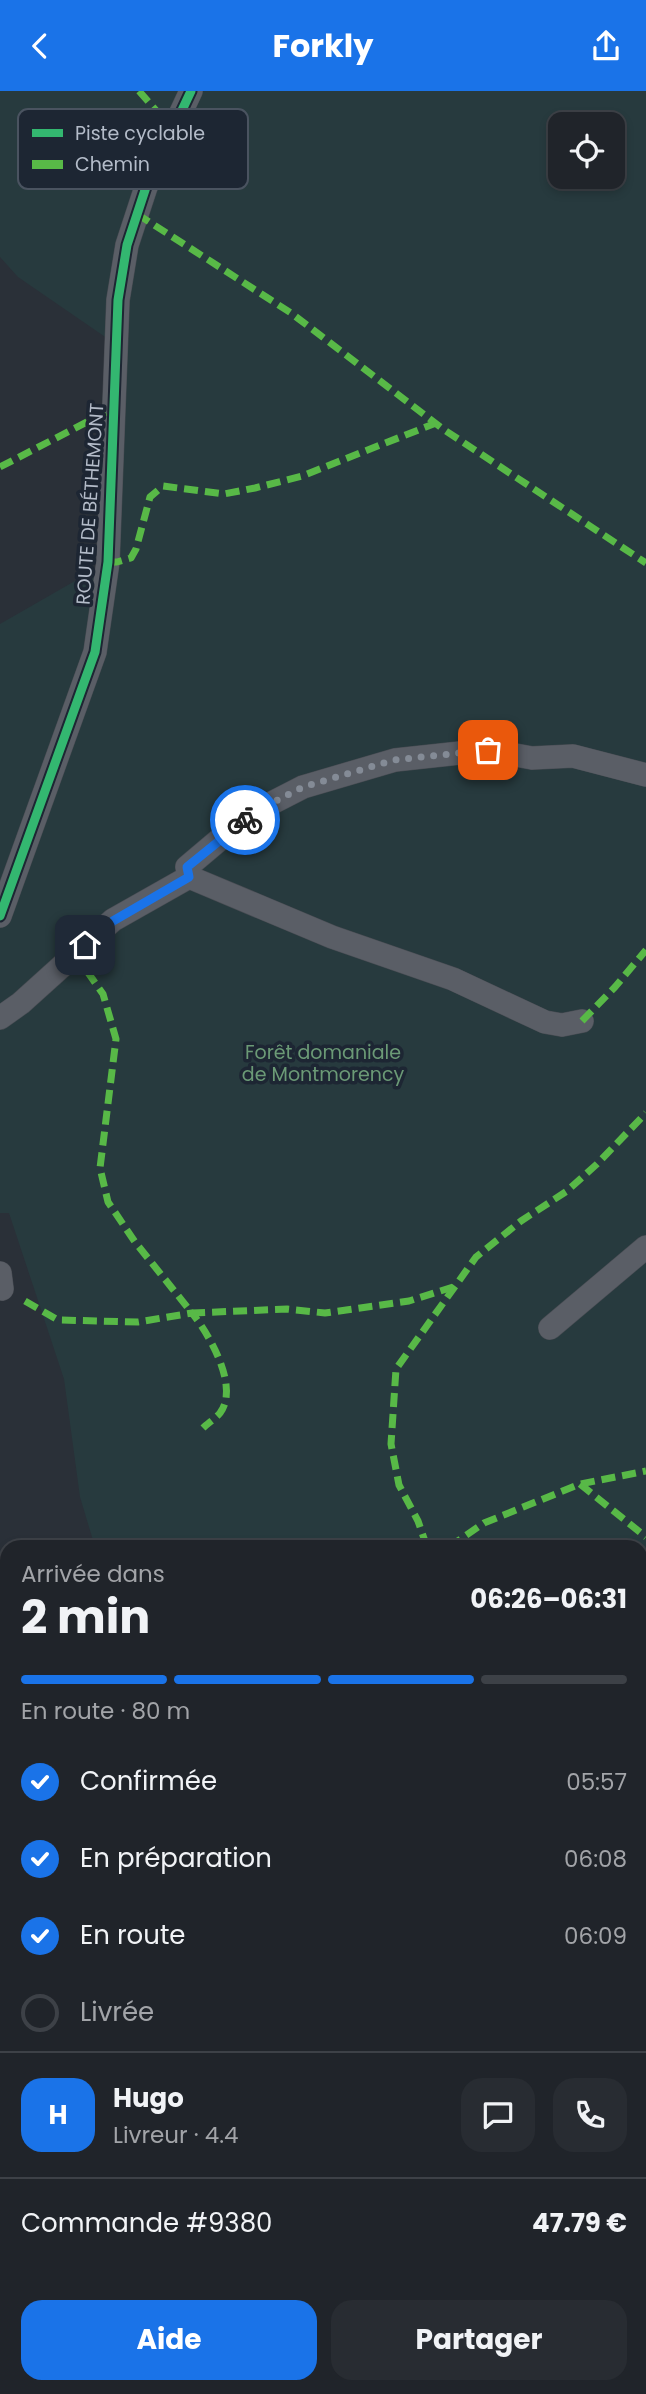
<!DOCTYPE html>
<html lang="fr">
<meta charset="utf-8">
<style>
body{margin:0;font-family:Poppins,sans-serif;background:#282c32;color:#f1f3f6;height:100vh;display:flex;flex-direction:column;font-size:26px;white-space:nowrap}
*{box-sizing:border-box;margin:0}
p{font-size:23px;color:#a2a4a8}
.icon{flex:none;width:38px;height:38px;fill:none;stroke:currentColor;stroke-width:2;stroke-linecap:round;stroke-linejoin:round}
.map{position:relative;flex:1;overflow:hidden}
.sheet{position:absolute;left:0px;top:1449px;width:648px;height:854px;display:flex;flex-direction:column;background:#20242a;border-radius:21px 21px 0 0;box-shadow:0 4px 10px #0003,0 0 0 2px #3d4147}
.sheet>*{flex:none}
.controls{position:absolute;left:548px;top:21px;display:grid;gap:14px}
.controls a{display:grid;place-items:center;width:77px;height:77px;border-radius:14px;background:#20242a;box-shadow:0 4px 10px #0003,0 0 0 2px #3d4147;font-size:35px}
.pin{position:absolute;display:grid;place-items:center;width:60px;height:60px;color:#fff;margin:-30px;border-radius:14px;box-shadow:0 4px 10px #0006}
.courier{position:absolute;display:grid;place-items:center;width:70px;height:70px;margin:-35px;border:5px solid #1a73e8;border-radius:50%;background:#fff;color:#222;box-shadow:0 2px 9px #0007}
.headline em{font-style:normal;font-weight:700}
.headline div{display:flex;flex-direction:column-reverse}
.headline{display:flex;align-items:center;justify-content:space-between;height:119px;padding:0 21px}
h1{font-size:46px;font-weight:700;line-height:52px}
.bar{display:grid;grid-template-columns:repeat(4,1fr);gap:10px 7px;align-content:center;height:84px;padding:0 21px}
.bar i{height:9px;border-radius:5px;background:#3d4147}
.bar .active{background:#1a73e8}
.bar p{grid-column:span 4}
.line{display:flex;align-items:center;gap:18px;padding:0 21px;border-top:2px solid #3d4147}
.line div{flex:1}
.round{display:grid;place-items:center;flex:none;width:74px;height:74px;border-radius:21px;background:#282c32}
ol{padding:0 21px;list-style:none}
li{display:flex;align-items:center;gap:21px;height:77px}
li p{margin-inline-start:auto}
li .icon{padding:7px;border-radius:50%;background:#1a73e8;color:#fff;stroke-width:4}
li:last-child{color:#a2a4a8}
li i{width:38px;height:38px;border:4px solid #3d4147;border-radius:50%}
.cta{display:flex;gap:14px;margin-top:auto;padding:14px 21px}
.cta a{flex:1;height:80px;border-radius:21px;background:#1a73e8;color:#fff;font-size:28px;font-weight:700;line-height:80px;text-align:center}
.cta a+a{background:#282c32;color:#f1f3f6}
header{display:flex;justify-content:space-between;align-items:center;height:91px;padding:0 21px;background:#1a73e8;color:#fff;font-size:32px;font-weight:700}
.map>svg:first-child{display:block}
.green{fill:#273a3e;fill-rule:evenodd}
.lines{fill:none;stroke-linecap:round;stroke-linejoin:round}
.minor-casing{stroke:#484c53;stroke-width:24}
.minor{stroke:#5a5e66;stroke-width:23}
.quiet{stroke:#58b947;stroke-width:7;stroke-dasharray:14 7;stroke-linecap:butt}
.cycleway-casing{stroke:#1d2633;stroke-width:13}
.cycleway{stroke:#33b770;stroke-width:9}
.done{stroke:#848b96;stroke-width:7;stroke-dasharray:0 12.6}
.route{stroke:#1a73e8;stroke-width:9}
.labels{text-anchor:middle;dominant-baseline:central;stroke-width:7;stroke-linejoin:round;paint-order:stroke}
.street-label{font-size:19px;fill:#b4bcc9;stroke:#1d2633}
.park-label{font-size:19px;fill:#6b9a76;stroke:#1d2633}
.key{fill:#1d2633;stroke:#4a5360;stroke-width:2}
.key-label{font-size:19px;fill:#b4bcc9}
</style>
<header><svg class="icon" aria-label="back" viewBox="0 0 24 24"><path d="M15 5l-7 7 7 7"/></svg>Forkly<svg class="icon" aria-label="share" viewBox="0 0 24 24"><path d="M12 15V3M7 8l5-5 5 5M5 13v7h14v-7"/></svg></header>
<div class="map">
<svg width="646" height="2303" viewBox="0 0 646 2303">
<rect width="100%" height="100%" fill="#2a3038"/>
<g class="green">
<path d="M0,0H646V2303H476L473,2296H640V1456H95L80,1406L64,1288L9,1122H0V533L108,471L114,252L18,186L0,166ZM560,33H612V86H560Z"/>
<path d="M212,2296H286L298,2303H222Z"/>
</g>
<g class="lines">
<defs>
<g id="minor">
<path d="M0,825L95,561L108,471L118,209L127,154L146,96L191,0"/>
<path d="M0,927L21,912L113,829L189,786"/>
<path d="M582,930L562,934L545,931L453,888L332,846L189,786L187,776L232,738L266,715L303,696L395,669L488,659L532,667L573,665L646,684"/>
<path d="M0,1182L2,1198"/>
<path d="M550,1237L646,1156"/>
<path d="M0,1536L7,1539"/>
<path d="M640,1594L646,1592"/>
<path d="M0,1715L7,1711"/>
<path d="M640,1823L646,1826"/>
<path d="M640,1925L646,1916"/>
<path d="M640,2014L646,2017"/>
<path d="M0,2069H7"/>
<path d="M640,2089L646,2081"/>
<path d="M0,2152L7,2173"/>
<path d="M0,2272L7,2274"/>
<path d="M69,2296L70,2303"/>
<path d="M356,2296L357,2303"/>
<path d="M588,2296L597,2303"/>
<path d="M431,2303L448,2300L455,2296"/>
</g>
</defs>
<use href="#minor" class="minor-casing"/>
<use href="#minor" class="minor"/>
<g class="quiet">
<path d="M139,0L160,24L169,43"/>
<path d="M137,123L291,222L443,338L646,472"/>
<path d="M0,376L114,317"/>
<path d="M108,471H117L131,467L136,458L150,406L163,395L224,403L255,397L302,385L436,332"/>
<path d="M75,863L103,903L116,948L100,1077L108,1111L135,1151L192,1222L287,1218L325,1222L409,1210L453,1196"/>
<path d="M582,930L615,896L646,859"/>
<path d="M25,1210L58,1229L138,1231L192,1222C209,1243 240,1296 220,1322C215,1328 208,1332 203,1337"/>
<path d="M580,1393L646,1446"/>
<path d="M427,1456L418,1430L399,1394L391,1353L396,1278L476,1166L521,1130L567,1100L597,1073L646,1022"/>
<path d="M449,1456L484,1432L580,1393L646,1380"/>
<path d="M640,1488L646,1487"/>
<path d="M640,1799L646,1795"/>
<path d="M0,1970L7,1976"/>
<path d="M0,2182L7,2183"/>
<path d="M0,2253L7,2256"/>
</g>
<defs>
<path id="cycleway" d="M0,825L95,561L108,471L118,209L127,154L146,96L191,0"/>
</defs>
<use href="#cycleway" class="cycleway-casing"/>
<use href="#cycleway" class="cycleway"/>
</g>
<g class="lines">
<path class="done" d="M245,729L266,715L303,696L394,669L488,659"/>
<path class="route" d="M85,854L113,830L189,786L187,776L245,729"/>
</g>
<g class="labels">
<g class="street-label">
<text transform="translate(90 413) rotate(-86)">ROUTE DE BÉTHEMONT</text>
</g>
<g class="park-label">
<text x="323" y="961">Forêt domaniale<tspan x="323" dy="22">de Montmorency</tspan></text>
</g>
</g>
<rect x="18" y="18" width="230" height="80" rx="10" class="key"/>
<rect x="32" y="38" width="31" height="8" fill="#33b770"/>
<rect x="32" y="69" width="31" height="9" fill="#58b947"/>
<g class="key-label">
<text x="75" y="49">Piste cyclable</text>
<text x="75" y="80">Chemin</text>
</g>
</svg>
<div class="controls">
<a><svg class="icon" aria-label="locate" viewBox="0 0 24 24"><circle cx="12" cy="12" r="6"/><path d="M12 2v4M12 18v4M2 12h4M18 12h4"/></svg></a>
</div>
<div class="pin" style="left:488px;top:659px;background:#ea580c"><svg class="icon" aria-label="bag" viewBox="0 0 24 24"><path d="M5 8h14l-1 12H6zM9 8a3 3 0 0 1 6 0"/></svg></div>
<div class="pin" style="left:85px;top:854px;background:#1f2937"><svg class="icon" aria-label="home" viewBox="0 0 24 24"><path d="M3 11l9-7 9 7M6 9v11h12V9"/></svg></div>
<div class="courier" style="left:245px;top:729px"><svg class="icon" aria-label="bike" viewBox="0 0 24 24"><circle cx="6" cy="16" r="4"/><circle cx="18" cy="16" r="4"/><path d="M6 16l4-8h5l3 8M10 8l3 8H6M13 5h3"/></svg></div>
<section class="sheet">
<div class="headline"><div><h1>2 min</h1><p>Arrivée dans</p></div><em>06:26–06:31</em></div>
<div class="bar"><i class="active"></i><i class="active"></i><i class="active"></i><i></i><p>En route · 80 m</p></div>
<ol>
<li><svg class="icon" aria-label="check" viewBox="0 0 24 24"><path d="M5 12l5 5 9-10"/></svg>Confirmée<p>05:57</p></li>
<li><svg class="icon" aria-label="check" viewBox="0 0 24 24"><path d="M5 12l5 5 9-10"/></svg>En préparation<p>06:08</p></li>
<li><svg class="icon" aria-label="check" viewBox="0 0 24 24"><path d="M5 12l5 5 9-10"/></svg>En route<p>06:09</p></li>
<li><i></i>Livrée</li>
</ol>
<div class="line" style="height:126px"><b class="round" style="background:#1a73e8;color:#fff">H</b><div><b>Hugo</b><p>Livreur · 4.4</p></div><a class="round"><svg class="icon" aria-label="chat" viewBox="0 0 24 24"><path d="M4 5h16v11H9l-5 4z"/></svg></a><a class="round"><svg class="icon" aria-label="phone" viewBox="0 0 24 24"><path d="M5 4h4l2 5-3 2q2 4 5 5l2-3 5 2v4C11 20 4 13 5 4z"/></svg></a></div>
<div class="line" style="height:91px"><div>Commande #9380</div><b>47.79 €</b></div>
<div class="cta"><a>Aide</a><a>Partager</a></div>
</section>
</div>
